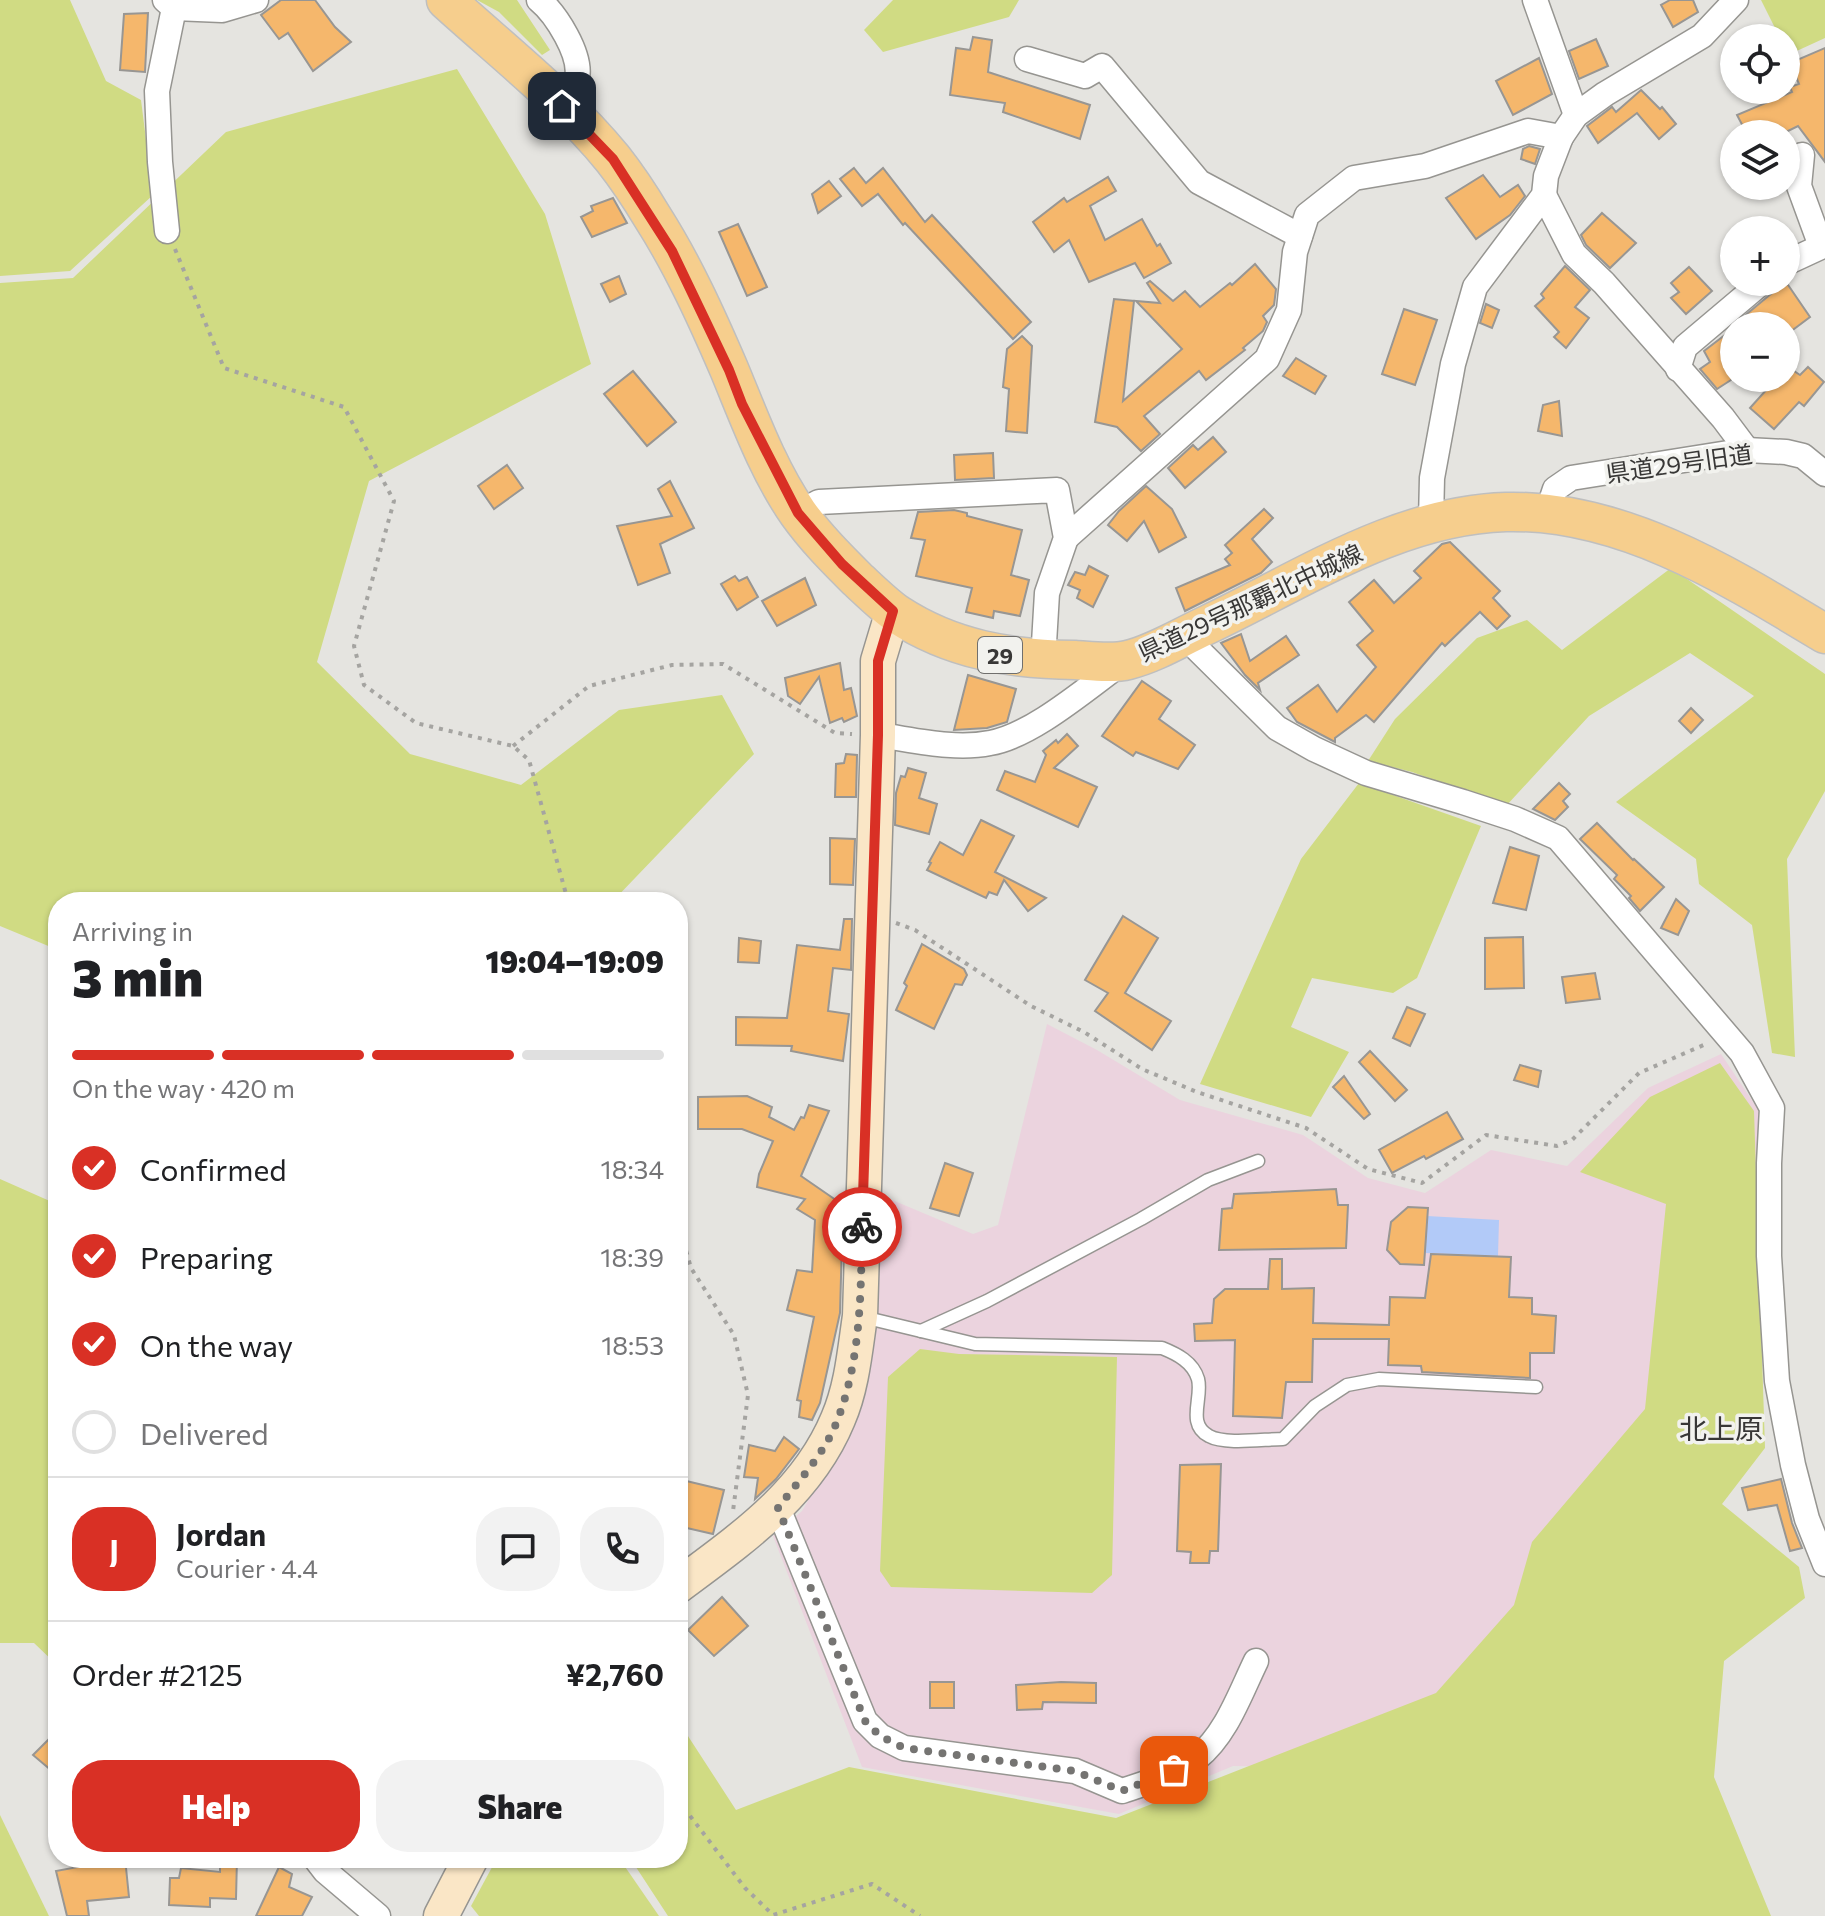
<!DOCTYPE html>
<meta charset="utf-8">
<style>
body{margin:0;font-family:Commissioner,"Noto Sans JP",sans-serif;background:#f2f2f2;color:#202124;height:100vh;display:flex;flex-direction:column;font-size:30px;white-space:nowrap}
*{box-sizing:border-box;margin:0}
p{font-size:26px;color:#757577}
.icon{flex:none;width:44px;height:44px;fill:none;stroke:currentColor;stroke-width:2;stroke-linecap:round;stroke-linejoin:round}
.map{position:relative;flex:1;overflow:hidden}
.sheet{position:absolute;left:48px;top:892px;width:640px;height:976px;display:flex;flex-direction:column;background:#fff;border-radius:32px;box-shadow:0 2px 6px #0004}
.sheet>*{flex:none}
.buttons{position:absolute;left:1720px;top:24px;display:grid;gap:16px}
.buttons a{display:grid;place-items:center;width:80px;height:80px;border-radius:50%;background:#fff;box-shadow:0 2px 6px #0004;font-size:40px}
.pin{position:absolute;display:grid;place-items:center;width:68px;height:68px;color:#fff;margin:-34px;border-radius:16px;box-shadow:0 4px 12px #0006}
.courier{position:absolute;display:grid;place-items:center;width:80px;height:80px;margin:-40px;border:6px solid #d93025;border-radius:50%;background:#fff;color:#222;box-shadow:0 2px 10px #0007}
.summary em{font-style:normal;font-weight:800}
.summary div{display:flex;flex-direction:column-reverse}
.summary{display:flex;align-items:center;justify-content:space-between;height:136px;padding:0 24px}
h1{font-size:52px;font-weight:800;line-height:60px}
.bar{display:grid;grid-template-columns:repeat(4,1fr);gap:12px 8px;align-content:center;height:96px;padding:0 24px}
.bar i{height:10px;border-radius:6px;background:#e0e0e0}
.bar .on{background:#d93025}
.bar p{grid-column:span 4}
.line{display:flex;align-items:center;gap:20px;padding:0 24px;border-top:2px solid #e0e0e0}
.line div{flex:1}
.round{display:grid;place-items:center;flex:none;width:84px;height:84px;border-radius:32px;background:#f2f2f2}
ol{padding:0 24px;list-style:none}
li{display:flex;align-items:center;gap:24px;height:88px}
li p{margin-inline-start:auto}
li .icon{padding:8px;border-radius:50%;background:#d93025;color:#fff;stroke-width:4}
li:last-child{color:#757577}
li i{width:44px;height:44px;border:4px solid #e0e0e0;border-radius:50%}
.action{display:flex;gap:16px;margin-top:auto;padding:16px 24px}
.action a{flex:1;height:92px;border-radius:32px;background:#d93025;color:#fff;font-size:32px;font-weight:800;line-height:92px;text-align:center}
.action a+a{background:#f2f2f2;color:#202124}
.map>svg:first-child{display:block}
.education{fill:#ebd3de}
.green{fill:#d0db83}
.water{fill:#b2caf8}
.building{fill:#f5b76c;stroke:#989693;stroke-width:2}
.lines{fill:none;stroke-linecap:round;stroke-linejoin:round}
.lane-casing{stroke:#969591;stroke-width:15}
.street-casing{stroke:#969591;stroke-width:27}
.secondary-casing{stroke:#969591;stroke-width:37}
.primary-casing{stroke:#bfbfbf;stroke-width:41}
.path{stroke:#a5a4a1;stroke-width:4;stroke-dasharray:4 6;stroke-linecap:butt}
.lane{stroke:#fff;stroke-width:12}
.street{stroke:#fff;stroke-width:24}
.secondary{stroke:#fae6c6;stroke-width:34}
.primary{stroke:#f6ce8d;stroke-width:38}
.done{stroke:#757472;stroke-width:8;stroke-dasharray:0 14.4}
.route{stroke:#d93025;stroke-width:10}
.labels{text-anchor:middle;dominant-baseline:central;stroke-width:7;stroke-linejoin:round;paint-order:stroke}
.shield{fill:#f2f2ee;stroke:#706f6d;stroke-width:2}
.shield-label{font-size:22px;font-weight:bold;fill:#383736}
.street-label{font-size:24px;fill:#383736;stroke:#f2f2ee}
.quarter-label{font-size:28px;fill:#383736;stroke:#f2f2ee}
</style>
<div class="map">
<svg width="1825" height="1916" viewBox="0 0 1825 1916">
<rect width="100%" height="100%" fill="#e5e4e0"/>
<path class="education" d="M1047,1024L1097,1050L1180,1100L1303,1135L1368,1178L1425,1193L1491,1150L1567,1166L1648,1088L1721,1054L1759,1111L1758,1440L1442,1769L1233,1766L1119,1814L862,1767L773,1536L802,1511L831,1462L878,1194L973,1234L998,1225Z"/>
<g class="green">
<path d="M0,0H70L106,81L141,100L153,195L70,271L0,276Z"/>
<path d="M477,0H517L550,50L542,55L499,12Z"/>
<path d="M893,0H1019L1009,17L883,52L864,30Z"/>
<path d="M1761,0H1825V38L1788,55L1786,38H1780Z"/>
<path d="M457,69L545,214L591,364L369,481L317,662L410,754L521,785L619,710L722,695L754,754L612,902H58V950L0,926V283L73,278L226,132Z"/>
<path d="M1671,568L1825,674V791L1787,859L1795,1057L1772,1053L1752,925L1699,884L1696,859L1616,802L1754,696L1690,653L1589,716L1506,806L1412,772L1368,761L1395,719L1477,638L1527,620L1562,650Z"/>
<path d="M1359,783L1481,826L1417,978L1393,993L1312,978L1291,1027L1349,1052L1311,1117L1200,1084L1301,859Z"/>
<path d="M1720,1063L1754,1111L1765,1448L1722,1504L1799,1567L1805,1598L1724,1661L1714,1777L1771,1916H668L630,1858H678V1729L686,1733L736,1810L849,1767L1116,1818L1436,1693L1514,1605L1532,1542L1645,1409L1666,1204L1580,1172L1650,1097Z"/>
<path d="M0,1179L52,1202L58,1198V1666L34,1643H0Z"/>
<path d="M920,1349L959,1354L1117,1357L1112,1575L1092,1593L891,1587L880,1571L888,1377Z"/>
<path d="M0,1815L49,1916H0Z"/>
<path d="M497,1858H619L659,1916H479L471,1906Z"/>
</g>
<path class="water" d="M1427,1216L1499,1220L1498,1256L1425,1253Z"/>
<g class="building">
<path d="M281,0H315L335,27L351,42L313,71L288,33L279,39L261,15Z"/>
<path d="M1670,0H1693L1698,12L1673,27L1661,5Z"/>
<path d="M148,13L145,72L120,70L124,14Z"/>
<path d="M973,37L992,40L988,72L1090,105L1080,139L1003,112L1005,103L950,95L956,48L970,50Z"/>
<path d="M1596,39L1608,66L1579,79L1569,51Z"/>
<path d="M1825,48V162L1798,126L1782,134H1747L1737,115L1792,92L1790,87L1799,84L1790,63Z"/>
<path d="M1539,58L1552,94L1513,115L1496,81Z"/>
<path d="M1641,90L1660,109L1662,107L1676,124L1659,139L1637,113L1598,143L1587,126L1612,107L1616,112Z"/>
<path d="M1529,146L1540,149L1535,164L1521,159L1523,149Z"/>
<path d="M854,168L866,183L883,168L925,222L932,215L1031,322L1013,339L905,223L903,225L878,194L862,206L840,179Z"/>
<path d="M1483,175L1500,197L1518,185L1525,196L1510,215L1476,239L1446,198Z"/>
<path d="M1108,177L1116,191L1090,206L1105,240L1142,219L1157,246L1160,244L1171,263L1144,278L1135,263L1089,282L1069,240L1054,252L1033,222L1064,198L1067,202Z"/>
<path d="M829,181L841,196L818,213L812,194Z"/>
<path d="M613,198L627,223L592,237L581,217L593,211L591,206Z"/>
<path d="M1602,213L1636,243L1610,268L1586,245L1581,235Z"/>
<path d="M738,224L767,287L747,296L719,232Z"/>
<path d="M1255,264L1276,289L1274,305L1263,316L1267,322L1263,331L1243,348L1245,350L1206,380L1199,371L1144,416L1160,434L1141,451L1117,427L1095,422L1114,299L1134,301L1123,401L1182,349L1136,301L1160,303L1147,283L1150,281L1173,301L1185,291L1200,307L1230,283L1232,285Z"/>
<path d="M1565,266L1590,290L1575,307L1589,318L1566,348L1554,337L1559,332L1535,306L1544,298L1541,294Z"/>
<path d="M1689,267L1712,291L1686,314L1671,298L1679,292L1671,283Z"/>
<path d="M619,276L626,294L610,302L601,284Z"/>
<path d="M1781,282H1786L1810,317L1786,335V326H1748L1742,318L1772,293Z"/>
<path d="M1486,304L1499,310L1492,328L1480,323Z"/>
<path d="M1404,309L1437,320L1415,385L1382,374Z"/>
<path d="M1734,328V378L1717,389L1700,369L1710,362L1704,351Z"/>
<path d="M1022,336L1032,346L1027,433L1006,431L1009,389L1003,387L1007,349Z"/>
<path d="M1296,358L1326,376L1315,394L1283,376Z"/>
<path d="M1808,367L1824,382L1804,406L1799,402L1774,429L1750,408L1777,378H1786L1791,369L1800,375Z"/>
<path d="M633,371L676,422L647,446L604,394Z"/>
<path d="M1559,401L1562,436L1538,431L1543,405Z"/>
<path d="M1213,437L1226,452L1185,488L1168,468L1193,445L1198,450Z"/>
<path d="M993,453L994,478L955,480L954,455Z"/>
<path d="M507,465L523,488L494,509L478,486Z"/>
<path d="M670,481L694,528L660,544L670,573L638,585L617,526L672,516L658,489Z"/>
<path d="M1146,486L1172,509L1186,537L1159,552L1144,521L1127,541L1108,525L1119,511Z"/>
<path d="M1264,509L1273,518L1252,539L1272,562L1261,573L1185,611L1176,588L1230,565L1225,559L1232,553L1225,545Z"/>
<path d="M954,510L967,513V516L1022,530L1011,575L1029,580L1020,616L994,611L993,618L966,612L972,588L916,576L925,540L911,538L918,512Z"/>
<path d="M1450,542L1500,591L1493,598L1510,616L1497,629L1480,612L1445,646L1442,643L1374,722L1366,715L1335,738V742L1297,722L1287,708L1318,685L1337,712L1376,667L1357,645L1373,631L1349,602L1374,580L1394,603L1421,578L1414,571L1442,544Z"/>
<path d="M1089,566L1108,576L1093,607L1077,598L1080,590L1068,585L1075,572L1085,575Z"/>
<path d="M735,576L739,581L747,577L758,597L737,610L721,584Z"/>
<path d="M805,578L816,605L777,626L762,601Z"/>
<path d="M1241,634L1250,661L1286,636L1299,655L1258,683L1260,690L1245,675L1221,643Z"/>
<path d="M840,663L844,690L851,688L857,716L844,722L842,718L830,723L819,677L800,704L788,696L785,678Z"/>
<path d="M968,675L1016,689L1007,722L987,728L954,730Z"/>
<path d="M1142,681L1171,701L1159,719L1195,745L1178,769L1136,752L1133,756L1102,736Z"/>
<path d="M1691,708L1703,720L1691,733L1679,721Z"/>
<path d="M1067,734L1078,746L1054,768L1097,787L1078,827L997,790L1005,771L1035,782L1046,755L1043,751L1056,740L1058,743Z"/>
<path d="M846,754L857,755L856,797H835L836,764L844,763Z"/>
<path d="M908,768L926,773L919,798L937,804L929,834L895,825L896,793L901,776L905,777Z"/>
<path d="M1559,783L1570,794L1563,801L1568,807L1555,820L1533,809Z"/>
<path d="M981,820L1014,836L995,872L1046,898L1028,911L1004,880L997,895L989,892L986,898L927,870L931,863L929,862L940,842L963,855Z"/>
<path d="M1597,823L1633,860L1634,859L1664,887L1640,911L1629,898L1631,896L1614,879L1617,875L1580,839Z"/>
<path d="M830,838L855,839L853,885L830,884Z"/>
<path d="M1510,847L1539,856L1526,910L1493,903Z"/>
<path d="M1676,899L1689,911L1678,935L1661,928Z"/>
<path d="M1123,916L1158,938L1125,993L1171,1021L1152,1050L1095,1011L1108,993L1085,980Z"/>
<path d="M844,919H852L851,970L833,968L828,1011L849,1014L843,1061L791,1051L792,1046L736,1045V1017L787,1018L797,945L840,950Z"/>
<path d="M1523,937L1524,988L1485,989V938Z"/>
<path d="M739,938L761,941L759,963L738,962Z"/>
<path d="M922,944L964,969L967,975L962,985L955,984L934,1029L896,1010L907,986L904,983Z"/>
<path d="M1595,973L1600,999L1566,1003L1562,977Z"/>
<path d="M1407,1007L1425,1014L1410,1046L1393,1038Z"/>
<path d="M1370,1051L1407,1090L1395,1101L1359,1062Z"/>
<path d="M1520,1065L1541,1071L1538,1087L1514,1080Z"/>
<path d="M1344,1076L1370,1114L1364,1119L1333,1087Z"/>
<path d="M747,1096L772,1107L769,1117L794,1130L801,1117L804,1118L809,1105L829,1111L801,1176L843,1205L840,1313L820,1403L812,1420L799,1417L801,1401L797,1400L814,1317L787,1310L797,1270L812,1272L815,1220L797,1209L805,1199L757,1187L759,1174L773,1141L742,1129H698V1097Z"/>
<path d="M1447,1112L1463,1139L1426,1159L1424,1156L1392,1173L1379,1150Z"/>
<path d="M945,1163L973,1173L959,1216L930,1208Z"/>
<path d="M1336,1189L1338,1205H1348L1346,1248L1219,1250L1222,1209L1232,1208L1234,1194Z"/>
<path d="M1408,1207L1428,1208L1424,1265L1400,1264L1387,1250L1391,1222Z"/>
<path d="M1431,1254L1511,1257L1509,1297L1532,1298V1314L1556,1316L1554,1353H1530V1378L1422,1372L1421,1366L1388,1365L1389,1339H1313L1312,1382H1286L1282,1418L1233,1416L1235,1340L1195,1341L1194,1324L1212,1323L1214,1299L1225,1289H1268L1270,1259H1282V1289L1314,1288L1313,1323L1389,1325L1390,1297L1425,1298Z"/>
<path d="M784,1437L799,1449L776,1479L755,1499L758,1478L744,1477L749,1445L775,1451Z"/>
<path d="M1221,1464L1218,1551H1210L1209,1563H1190L1191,1552L1177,1551L1180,1465Z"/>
<path d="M678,1479L724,1490L713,1534L678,1526Z"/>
<path d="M1781,1479L1792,1523L1802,1548L1790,1551L1777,1505L1748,1510L1742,1488Z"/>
<path d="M722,1597L748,1626L714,1656L688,1630Z"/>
<rect x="930" y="1682" width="24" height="26"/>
<path d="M1061,1682L1096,1683V1703L1043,1702L1042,1709L1017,1710L1016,1685Z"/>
<path d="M58,1730V1776L33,1755Z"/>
<path d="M105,1858H125L129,1897L87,1901L89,1916H67L56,1871L105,1862Z"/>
<path d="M220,1858H237L236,1899L210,1898V1907L169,1905L170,1878H179L181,1868L220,1872Z"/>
<path d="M279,1867L292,1874L289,1887L312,1897L302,1916H256Z"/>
</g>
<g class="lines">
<defs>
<g id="lane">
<path d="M863,1317L975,1344L1162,1348C1177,1354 1193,1362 1198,1379C1203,1398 1186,1424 1209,1436C1225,1445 1264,1439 1283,1439L1315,1406L1347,1385L1379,1379L1536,1387"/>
<path d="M921,1331L987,1301L1141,1219L1208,1180L1258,1161"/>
</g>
<g id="street">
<path d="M165,0L174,8L157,91L160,162L167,231"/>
<path d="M539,0C556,14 582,55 577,78C575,87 566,98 562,106"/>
<path d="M1535,0L1576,115"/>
<path d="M174,8L222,10L256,0"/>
<path d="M1027,59L1085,76L1102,66L1199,182L1300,236"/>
<path d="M1802,155L1799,186L1821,246"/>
<path d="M1544,195L1574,254L1604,283L1723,418L1747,450"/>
<path d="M1786,263L1825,245"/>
<path d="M1678,369L1685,347L1762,282"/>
<path d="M798,513L819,502L1057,490L1066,538L1047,593L1043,660"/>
<path d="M1547,513L1555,489L1571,478L1747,450L1786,452L1803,456L1825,474"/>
<path d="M1431,521L1432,478L1453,364L1475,287L1544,195L1546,176L1561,137L1576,115L1605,94L1702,36L1736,0"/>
<path d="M1066,538L1267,359L1289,310L1295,252L1307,215L1354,178L1425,166L1528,131L1561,137"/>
<path d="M1184,636L1277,728L1314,749L1366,773L1463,802L1515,819L1558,838L1742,1053L1772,1108L1769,1163V1256L1777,1381L1793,1465L1807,1519L1825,1564"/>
<path d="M878,735C915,740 954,750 990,743C1032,736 1088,687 1123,662"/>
<path d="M778,1508L865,1721L880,1736L904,1748L1075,1771L1122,1791C1146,1783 1177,1774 1197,1758C1226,1735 1240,1694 1256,1661"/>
<path d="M315,1858L325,1871L378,1916"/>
</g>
<g id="secondary">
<path d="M678,1586C741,1539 807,1494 838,1419C852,1387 855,1350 860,1316L878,735V661L893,611"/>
<path d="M441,1916L471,1858"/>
</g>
<path id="primary" d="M446,0C502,51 565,100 613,159C628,178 641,198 653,218C683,265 707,318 729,369C749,417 768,470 798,513C815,537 836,558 857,579C870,591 883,604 897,614C952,650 1010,659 1075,660C1091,661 1112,664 1128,660C1156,653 1183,636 1209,624C1303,579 1399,515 1506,512C1622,509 1729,576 1825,634"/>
</defs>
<use href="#lane" class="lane-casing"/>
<use href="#street" class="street-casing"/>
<use href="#secondary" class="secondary-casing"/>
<use href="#primary" class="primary-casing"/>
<g class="path">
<path d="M175,249L224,368L344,407L394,501L354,646L364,685L416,723L513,746L529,760L566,894L570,902"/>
<path d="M513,746L589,686L672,665L723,664L835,733L852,734"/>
<path d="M896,923L915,930L1031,1006L1084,1032L1142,1069L1197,1092L1306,1128L1368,1169L1422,1183L1486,1135L1557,1146L1572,1140L1639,1073L1706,1044"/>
<path d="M678,1222L691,1268L734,1335L748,1395L733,1511"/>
<path d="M678,1800L745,1888L773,1915L872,1884L920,1916"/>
</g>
<use href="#lane" class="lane"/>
<use href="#street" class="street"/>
<use href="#secondary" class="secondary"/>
<use href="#primary" class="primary"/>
</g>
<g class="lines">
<path class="done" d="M862,1227C861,1290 861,1356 839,1416C827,1451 800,1479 778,1508L865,1721L880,1736L904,1748L1075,1771L1122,1791L1174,1770"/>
<path class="route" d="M562,106L613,159L672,251L729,370L742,404L798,513L842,564L893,611L878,661V735L862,1227"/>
</g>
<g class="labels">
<rect class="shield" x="978" y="637" width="44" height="36" rx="6"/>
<g class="shield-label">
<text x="1000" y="655">29</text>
</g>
<g class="street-label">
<text transform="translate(1679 463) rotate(-8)">県道29号旧道</text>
<text transform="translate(1250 602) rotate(-25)">県道29号那覇北中城線</text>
</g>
<g class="quarter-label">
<text x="1721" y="1428">北上原</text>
</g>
</g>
</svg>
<div class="buttons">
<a><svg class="icon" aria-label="locate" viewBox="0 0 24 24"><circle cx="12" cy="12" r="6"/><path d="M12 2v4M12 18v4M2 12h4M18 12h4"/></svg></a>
<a><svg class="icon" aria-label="layers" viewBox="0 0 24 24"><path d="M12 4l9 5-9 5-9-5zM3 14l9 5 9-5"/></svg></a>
<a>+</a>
<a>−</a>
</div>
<div class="pin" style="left:1174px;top:1770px;background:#ea580c"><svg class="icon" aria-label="bag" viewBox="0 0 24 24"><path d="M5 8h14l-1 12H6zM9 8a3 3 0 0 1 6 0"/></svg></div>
<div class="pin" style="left:562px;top:106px;background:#1f2937"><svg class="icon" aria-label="home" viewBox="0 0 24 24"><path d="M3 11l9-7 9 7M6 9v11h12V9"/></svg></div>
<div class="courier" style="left:862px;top:1227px"><svg class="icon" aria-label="bike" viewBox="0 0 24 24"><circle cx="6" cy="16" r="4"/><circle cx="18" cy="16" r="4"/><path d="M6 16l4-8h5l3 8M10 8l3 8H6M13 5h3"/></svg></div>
<section class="sheet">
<div class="summary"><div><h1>3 min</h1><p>Arriving in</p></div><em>19:04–19:09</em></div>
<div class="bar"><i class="on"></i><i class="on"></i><i class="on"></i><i></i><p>On the way · 420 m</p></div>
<ol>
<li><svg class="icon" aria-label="check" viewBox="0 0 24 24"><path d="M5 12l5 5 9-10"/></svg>Confirmed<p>18:34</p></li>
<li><svg class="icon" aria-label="check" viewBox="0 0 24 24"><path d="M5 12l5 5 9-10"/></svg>Preparing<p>18:39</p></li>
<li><svg class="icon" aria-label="check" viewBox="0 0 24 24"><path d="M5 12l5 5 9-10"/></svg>On the way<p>18:53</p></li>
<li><i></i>Delivered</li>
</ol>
<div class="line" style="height:144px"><b class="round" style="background:#d93025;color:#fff">J</b><div><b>Jordan</b><p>Courier · 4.4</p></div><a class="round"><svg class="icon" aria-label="chat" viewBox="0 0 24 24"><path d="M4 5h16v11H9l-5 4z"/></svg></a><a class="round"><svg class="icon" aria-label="phone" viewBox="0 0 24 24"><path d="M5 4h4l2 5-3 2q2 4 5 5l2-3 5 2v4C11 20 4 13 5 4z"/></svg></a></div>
<div class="line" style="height:104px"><div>Order #2125</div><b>¥2,760</b></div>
<div class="action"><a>Help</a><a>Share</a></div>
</section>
</div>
